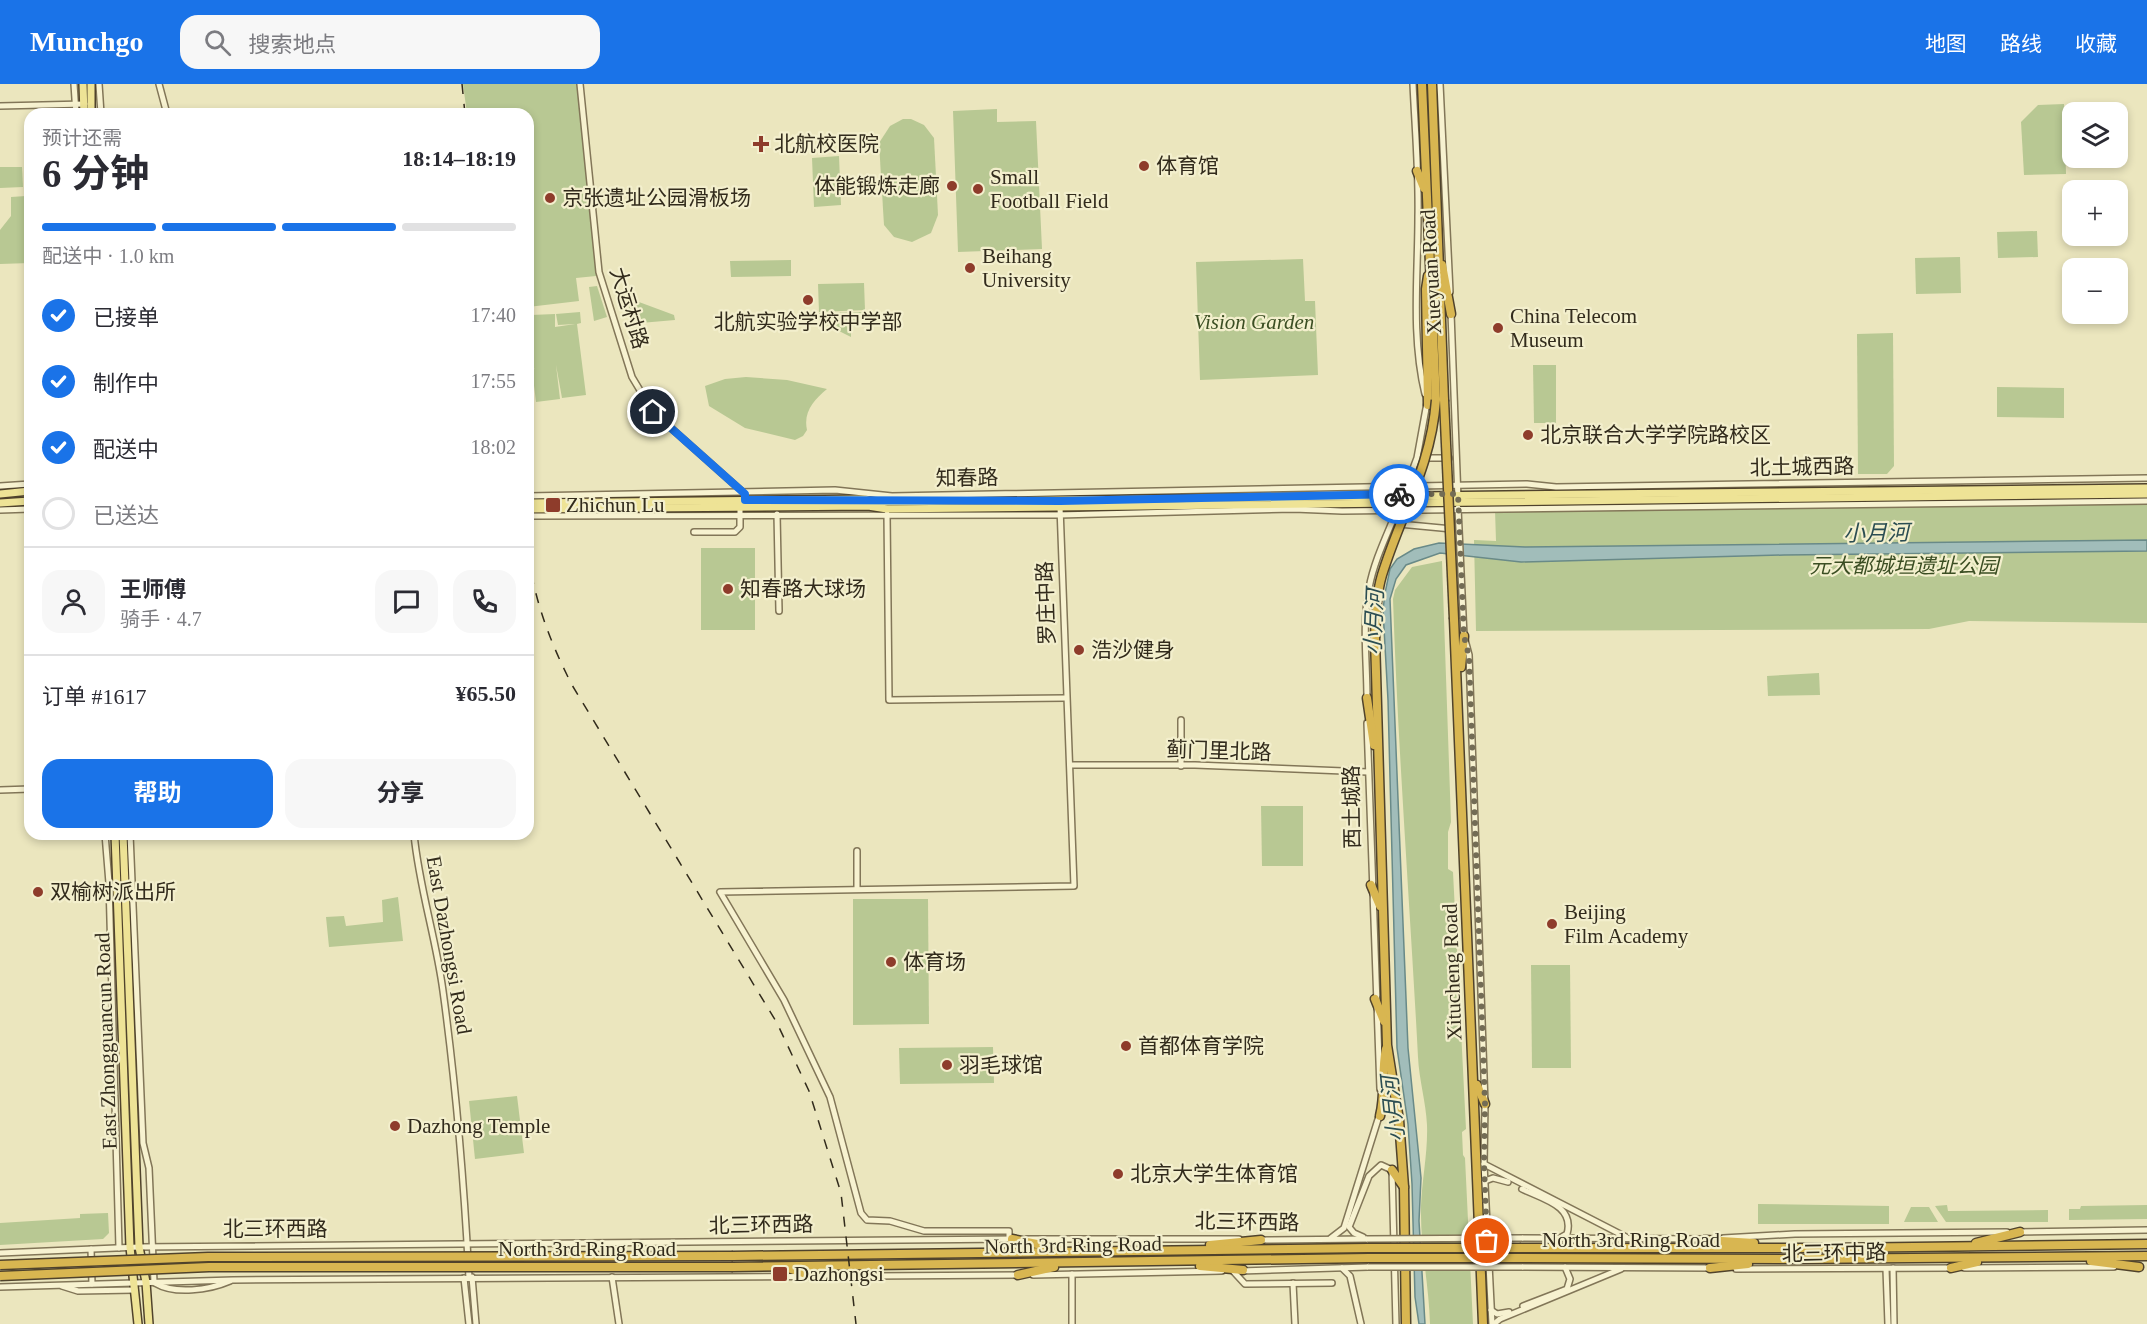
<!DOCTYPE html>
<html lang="zh">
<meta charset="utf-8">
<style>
body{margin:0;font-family:"Times New Roman","Noto Sans SC",serif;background:#f7f7f7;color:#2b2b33;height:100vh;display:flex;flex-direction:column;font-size:22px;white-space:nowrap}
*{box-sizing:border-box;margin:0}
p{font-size:20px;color:#7c7c81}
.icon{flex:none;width:33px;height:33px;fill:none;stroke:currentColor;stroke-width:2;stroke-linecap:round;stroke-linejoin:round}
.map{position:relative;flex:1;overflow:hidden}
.drawer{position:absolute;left:24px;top:24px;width:510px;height:732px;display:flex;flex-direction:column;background:#fff;border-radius:18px;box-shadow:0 3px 9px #0003}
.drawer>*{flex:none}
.buttons{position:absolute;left:2062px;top:18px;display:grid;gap:12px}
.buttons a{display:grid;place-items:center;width:66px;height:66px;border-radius:12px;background:#fff;box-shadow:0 3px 9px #0003;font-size:30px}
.pin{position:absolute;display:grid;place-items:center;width:51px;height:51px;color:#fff;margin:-26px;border:3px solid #fff;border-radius:50%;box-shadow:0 2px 6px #0007}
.courier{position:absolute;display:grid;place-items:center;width:60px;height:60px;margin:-30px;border:4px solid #1a73e8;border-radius:50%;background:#fff;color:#222;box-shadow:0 2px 8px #0007}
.head em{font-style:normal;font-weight:700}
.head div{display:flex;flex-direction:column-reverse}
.head{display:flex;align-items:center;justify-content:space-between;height:102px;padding:0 18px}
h1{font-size:39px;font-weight:700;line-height:45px}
.bar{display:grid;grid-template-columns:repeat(4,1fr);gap:9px 6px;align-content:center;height:72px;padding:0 18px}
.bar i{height:8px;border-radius:4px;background:#e1e1e2}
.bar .selected{background:#1a73e8}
.bar p{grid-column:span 4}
.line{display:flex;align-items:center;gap:15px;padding:0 18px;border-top:2px solid #e1e1e2}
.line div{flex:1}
.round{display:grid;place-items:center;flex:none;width:63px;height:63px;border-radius:18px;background:#f7f7f7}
ol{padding:0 18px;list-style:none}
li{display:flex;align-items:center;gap:18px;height:66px}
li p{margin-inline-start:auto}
li .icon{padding:6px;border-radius:50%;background:#1a73e8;color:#fff;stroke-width:4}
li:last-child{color:#7c7c81}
li i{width:33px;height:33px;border:3px solid #e1e1e2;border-radius:50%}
.primary-button{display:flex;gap:12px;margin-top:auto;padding:12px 18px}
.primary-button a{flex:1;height:69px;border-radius:18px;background:#1a73e8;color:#fff;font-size:24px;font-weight:700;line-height:69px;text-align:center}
.primary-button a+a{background:#f7f7f7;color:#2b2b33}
header{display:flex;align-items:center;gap:36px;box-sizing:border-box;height:84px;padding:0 30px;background:#1a73e8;color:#fff}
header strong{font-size:28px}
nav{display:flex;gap:33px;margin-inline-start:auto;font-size:21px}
.search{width:420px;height:54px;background:#f7f7f7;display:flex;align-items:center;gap:15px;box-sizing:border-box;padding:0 21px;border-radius:18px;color:#7c7c81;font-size:22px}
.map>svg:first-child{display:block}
.green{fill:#b8c893}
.water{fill:#a1bdba;stroke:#698a88;stroke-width:1.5}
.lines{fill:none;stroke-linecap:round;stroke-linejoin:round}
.minor-casing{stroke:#827658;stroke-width:8}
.major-casing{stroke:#50432c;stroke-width:10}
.highway-casing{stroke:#50432c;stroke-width:11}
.minor{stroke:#f7f2d0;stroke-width:5}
.major{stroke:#eee396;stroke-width:7}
.highway{stroke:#d8b651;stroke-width:8}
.rail{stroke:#322b1c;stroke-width:1.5;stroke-dasharray:10 10;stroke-linecap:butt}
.minor-bridge-casing{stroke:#827658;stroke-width:8;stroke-linecap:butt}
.highway-bridge-casing{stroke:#50432c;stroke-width:11;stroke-linecap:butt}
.minor-bridge{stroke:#f7f2d0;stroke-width:5}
.highway-bridge{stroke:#d8b651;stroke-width:8}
.done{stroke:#736c55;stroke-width:6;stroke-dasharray:0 10.8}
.route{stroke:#1a73e8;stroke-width:8}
.poi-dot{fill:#8e3c2b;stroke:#f3efcd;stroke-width:2}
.labels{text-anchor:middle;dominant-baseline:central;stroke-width:4.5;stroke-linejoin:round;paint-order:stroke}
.poi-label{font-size:21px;fill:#322b1c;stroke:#f3efcd;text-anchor:start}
.street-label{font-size:21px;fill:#322b1c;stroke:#f3efcd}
.park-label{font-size:21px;font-style:italic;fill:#3b4e23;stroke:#f3efcd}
.water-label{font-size:22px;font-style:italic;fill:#2b4d52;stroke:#f3efcd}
</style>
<header>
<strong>Munchgo</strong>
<div class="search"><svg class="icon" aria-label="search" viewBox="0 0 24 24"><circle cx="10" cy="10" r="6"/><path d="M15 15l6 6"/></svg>搜索地点</div>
<nav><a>地图</a><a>路线</a><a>收藏</a></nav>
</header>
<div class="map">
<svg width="2147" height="1240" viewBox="0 0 2147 1240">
<rect width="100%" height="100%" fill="#ebe6be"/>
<g class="green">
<path d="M463,0H577L596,188V192L576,194L579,217L528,223V30H467Z"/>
<path d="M2064,20L2066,90L2024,91L2021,38L2038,21Z"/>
<path d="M997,25V38L1036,37L1042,165L958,168L953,27Z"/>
<path d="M903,35H911L924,41L934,54L938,131L931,149L912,158L894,153L884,141L879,59L890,42Z"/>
<path d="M839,72L841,121L814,123L812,74Z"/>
<path d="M0,83H22L23,103L0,104Z"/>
<path d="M26,112V158L30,160V179L0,180V146L11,132V113Z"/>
<path d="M2037,147L2038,173L1998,174L1997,148Z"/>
<path d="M1960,173L1961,209L1916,210L1915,174Z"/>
<path d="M1303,175L1305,217H1315L1318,291L1200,296L1196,178Z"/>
<path d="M791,176V192L731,193L730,177Z"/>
<path d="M864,199L865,226L819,228L818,200Z"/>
<path d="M597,202L607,233L594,237L589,203Z"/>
<path d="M629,218H639L674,231L675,236L629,240Z"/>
<path d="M580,228L581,239L577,240L586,311L562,314L556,281L560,315L536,318L532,285L535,284H532L528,248L532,244L531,231L555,230V243L575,240L558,241L556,230Z"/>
<path d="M865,228V236L851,237V253L819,237V229Z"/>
<path d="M1893,249L1894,382L1887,390H1858L1857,250Z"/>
<path d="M1533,281H1556V339H1534Z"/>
<path d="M746,293L787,296L827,305C814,316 803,328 807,346L803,352L795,356L745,344L709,322L705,302L725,295Z"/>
<path d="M1997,303L2064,304V334L1997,333Z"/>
<path d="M2147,417V539L1969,537L1929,545L1476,547L1474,456L1496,457L1495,426Z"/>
<rect x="701" y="464" width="54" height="82"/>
<path d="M1442,477L1451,738L1448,748V785L1453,788L1466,1045L1462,1048L1463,1071L1465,1074L1473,1240H1430C1429,1201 1420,1162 1421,1122C1422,1095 1428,1068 1427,1041C1426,1018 1419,996 1418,973C1410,821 1398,668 1393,515L1395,506L1412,483Z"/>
<path d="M1819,589L1820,611L1768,612L1767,592Z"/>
<path d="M1261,722H1303V782H1262Z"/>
<path d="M398,813L403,857L329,863L326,833L344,832L346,842L383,838L382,816Z"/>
<path d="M853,815H928L929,940L853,941Z"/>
<path d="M1531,881H1570L1571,984H1532Z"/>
<path d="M993,963L994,999L900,1000L899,964Z"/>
<path d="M517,1012L524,1069L475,1075L469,1017Z"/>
<path d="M1758,1120L1889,1122V1140H1758Z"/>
<path d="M1947,1121L1948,1127L2048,1126V1138H1946L1935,1122Z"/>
<path d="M2147,1121V1135L2069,1136V1125H2080L2081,1122Z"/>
<path d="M1911,1123H1929L1938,1138H1904Z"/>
<path d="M108,1129L109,1149L103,1155L0,1161V1139L80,1134V1130Z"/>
</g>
<path class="water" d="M2147,456V467L1784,471L1521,478L1440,469L1406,481L1396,495L1390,515L1408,964L1421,1094L1419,1137L1425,1240H1419L1415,1213L1412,1100L1408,1040L1397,964L1388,616L1383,526L1385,509L1390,485L1397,475L1414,465L1439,459L1525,463Z"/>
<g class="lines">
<defs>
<g id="minor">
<path d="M74,0L76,30"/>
<path d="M99,0L101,30"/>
<path d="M159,0L167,30"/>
<path d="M580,0L599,188L632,293L653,328L745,410"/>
<path d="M1413,0C1415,44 1419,89 1418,133C1418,192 1411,252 1425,310"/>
<path d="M1440,0L1450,208"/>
<path d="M0,22L85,20"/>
<path d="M1451,229L1458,415"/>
<path d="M1422,374H1449"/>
<path d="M0,402L30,400"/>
<path d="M528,412L835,406L892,412L1527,400L1556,403L2147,394"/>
<path d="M1402,414L1417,374L1427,319"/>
<path d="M1458,424L1464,552L1469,571L1485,1020L1484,1080L1492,1240"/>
<path d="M0,426L30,425"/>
<path d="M777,430L779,527"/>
<path d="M887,430L889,616L1066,614"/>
<path d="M528,432L1059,431L1294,425L1342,427L2147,417"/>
<path d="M1399,440L1452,445"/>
<path d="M694,448H735L740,443V424"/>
<path d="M1367,615C1367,578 1362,540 1369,504C1374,477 1387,451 1397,426"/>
<path d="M1181,636V682"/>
<path d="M1367,639L1380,1005"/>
<path d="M1070,681H1195L1368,688"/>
<path d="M0,706L30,705"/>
<path d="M105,750L109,799L119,1164"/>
<path d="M130,750L143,1059L149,1084L154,1198"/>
<path d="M414,750C419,803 436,854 443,907C456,1002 464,1098 469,1194"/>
<path d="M857,767V804"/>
<path d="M1484,1080L1626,1153"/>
<path d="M1485,1097L1493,1094L1508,1098"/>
<path d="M1522,1105C1543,1115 1575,1122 1567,1150L1560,1154"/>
<path d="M2017,1148L2147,1146"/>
<path d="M1363,1153L1354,1149L1349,1143L1369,1092L1381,1081L1392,1086L1396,1240"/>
<path d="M1331,1154L1344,1144L1380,1029"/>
<path d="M1522,1154L1708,1155"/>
<path d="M1723,1154L1795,1150L2007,1148"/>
<path d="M1009,1155V1147H924L890,1137L867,1136L861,1129L830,1013L784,916L720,808L1074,802L1060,423"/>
<path d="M1027,1155H1239"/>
<path d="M1261,1156L1367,1155"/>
<path d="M91,1165L92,1200"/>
<path d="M0,1169L139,1163L1014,1155"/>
<path d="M91,1182L153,1180"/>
<path d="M1522,1183L1712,1184"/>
<path d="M1342,1184L1350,1192L1361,1240"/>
<path d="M1893,1184L1894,1240"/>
<path d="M1964,1184L2114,1183"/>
<path d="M1736,1185L1952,1184"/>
<path d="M1886,1185L1888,1240"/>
<path d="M1233,1187L1245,1200L1332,1199"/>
<path d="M1240,1187L1368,1183"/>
<path d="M1072,1190V1240"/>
<path d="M1033,1191L1222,1187"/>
<path d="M472,1193L476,1240"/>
<path d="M612,1193L619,1240"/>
<path d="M464,1194L469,1240"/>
<path d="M155,1199C175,1211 209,1206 230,1197"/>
<path d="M1293,1199L1295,1240"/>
<path d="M62,1202L78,1207L135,1206"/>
<path d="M0,1203L233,1196L1021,1191"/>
<path d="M1523,1222L1567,1205L1570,1195L1565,1183"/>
<path d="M1491,1226L1497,1230L1509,1228"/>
<path d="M1494,1240L1500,1235L1621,1185"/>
</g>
<g id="major">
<path d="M83,0L84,30"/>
<path d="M91,0V30"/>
<path d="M0,410L30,407"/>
<path d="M0,419L30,417"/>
<path d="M528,419L865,415L875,418L2147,404"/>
<path d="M528,425L868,422L887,425L2147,410"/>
<path d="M115,750L130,1163L138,1240"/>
<path d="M123,750L139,1163L146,1198L149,1240"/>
</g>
<g id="highway">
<path d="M1422,0L1436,316"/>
<path d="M1432,0L1444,316"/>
<path d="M1417,87L1424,104"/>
<path d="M1442,181L1451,230"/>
<path d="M1428,321L1426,205L1428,192"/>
<path d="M1454,535L1483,1240"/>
<path d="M1375,554L1387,961L1399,1036L1404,1103L1406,1240"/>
<path d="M1461,583L1464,552"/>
<path d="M1367,614L1374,661"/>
<path d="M1371,801L1380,822"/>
<path d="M1375,915L1384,937"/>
<path d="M1477,1001L1485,1020"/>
<path d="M1380,1032C1386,1009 1381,987 1386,965"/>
<path d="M1392,1086L1404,1103"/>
<path d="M1012,1155L1057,1164"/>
<path d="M1705,1156L1754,1159"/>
<path d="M1976,1159L2020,1148"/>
<path d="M1210,1161L1261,1156"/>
<path d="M1521,1164H1833L2147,1160"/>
<path d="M733,1172L1368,1164"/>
<path d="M1522,1174L1792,1175L2147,1172"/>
<path d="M2091,1177L2139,1183"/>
<path d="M1200,1182L1243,1186"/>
<path d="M733,1183L1369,1174"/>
<path d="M788,1184L815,1193"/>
<path d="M1710,1184L1748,1180"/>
<path d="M1951,1184L1977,1178"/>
<path d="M1018,1191L1054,1183"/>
</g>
</defs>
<use href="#minor" class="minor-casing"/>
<use href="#major" class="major-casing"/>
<use href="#highway" class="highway-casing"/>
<use href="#minor" class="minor"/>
<use href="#major" class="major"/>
<use href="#highway" class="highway"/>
<g class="rail">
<path d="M462,0L465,30"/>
<path d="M528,470C535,518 550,558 572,601L777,939L809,1007L841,1109L856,1240"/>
</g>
<defs>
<g id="minor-bridge">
<path d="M1367,1155L1522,1154"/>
<path d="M1368,1183H1522"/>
</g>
<g id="highway-bridge">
<path d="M1444,316L1454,535"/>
<path d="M1375,554C1376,533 1376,511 1382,491C1401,429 1431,383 1436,316"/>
<path d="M1368,1164H1521"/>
<path d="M1369,1174H1522"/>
<path d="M0,1181L208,1173L733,1172"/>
<path d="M0,1192L209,1183H733"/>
</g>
</defs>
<use href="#minor-bridge" class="minor-bridge-casing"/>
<use href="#highway-bridge" class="highway-bridge-casing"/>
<use href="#minor-bridge" class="minor-bridge"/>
<use href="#highway-bridge" class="highway-bridge"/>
</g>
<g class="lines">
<path class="done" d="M1399,410H1458L1464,552L1469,572L1485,1020L1484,1080L1487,1157"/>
<path class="route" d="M653,328L745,410V416L1060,417L1399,410"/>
</g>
<g class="poi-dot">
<path d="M758 51h6v6h6v6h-6v6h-6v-6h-6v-6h6z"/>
<circle cx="1144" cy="82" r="6"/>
<circle cx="952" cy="102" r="6"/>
<circle cx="978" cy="105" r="6"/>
<circle cx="550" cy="114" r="6"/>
<circle cx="970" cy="184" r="6"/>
<circle cx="808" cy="216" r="6"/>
<circle cx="1498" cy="244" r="6"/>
<circle cx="1528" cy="351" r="6"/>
<rect x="545" y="413" width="16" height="16" rx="3"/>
<circle cx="728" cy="505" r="6"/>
<circle cx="1079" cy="566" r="6"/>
<circle cx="38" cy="808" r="6"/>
<circle cx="1552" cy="840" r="6"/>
<circle cx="891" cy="878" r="6"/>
<circle cx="1126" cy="962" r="6"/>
<circle cx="947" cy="981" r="6"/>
<circle cx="395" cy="1042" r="6"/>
<circle cx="1118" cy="1090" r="6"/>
<rect x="772" y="1182" width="16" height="16" rx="3"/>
</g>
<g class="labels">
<g class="poi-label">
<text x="774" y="60">北航校医院</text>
<text x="1156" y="82">体育馆</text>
<text x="990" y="93">Small<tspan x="990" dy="24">Football Field</tspan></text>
<text x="940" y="102" text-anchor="end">体能锻炼走廊</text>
<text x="562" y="114">京张遗址公园滑板场</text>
<text x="982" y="172">Beihang<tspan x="982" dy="24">University</tspan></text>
<text x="1510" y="232">China Telecom<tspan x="1510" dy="24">Museum</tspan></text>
<text x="808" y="238" text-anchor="middle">北航实验学校中学部</text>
<text x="1540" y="351">北京联合大学学院路校区</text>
<text x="566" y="421">Zhichun Lu</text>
<text x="740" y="505">知春路大球场</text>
<text x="1091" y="566">浩沙健身</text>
<text x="50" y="808">双榆树派出所</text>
<text x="1564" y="828">Beijing<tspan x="1564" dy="24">Film Academy</tspan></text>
<text x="903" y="878">体育场</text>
<text x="1138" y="962">首都体育学院</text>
<text x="959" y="981">羽毛球馆</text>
<text x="407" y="1042">Dazhong Temple</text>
<text x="1130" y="1090">北京大学生体育馆</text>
<text x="794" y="1190">Dazhongsi</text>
</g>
<g class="street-label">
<text transform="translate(1431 188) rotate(-93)">Xueyuan Road</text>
<text transform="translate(629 224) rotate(73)">大运村路</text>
<text transform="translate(1802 383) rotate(-1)">北土城西路</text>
<text transform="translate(967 394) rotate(-1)">知春路</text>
<text transform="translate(1046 519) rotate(-92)">罗庄中路</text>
<text transform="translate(1219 667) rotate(2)">蓟门里北路</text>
<text transform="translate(1352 723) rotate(-91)">西土城路</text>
<text transform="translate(449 861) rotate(80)">East Dazhongsi Road</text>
<text transform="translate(1452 888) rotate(-92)">Xitucheng Road</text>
<text transform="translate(106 957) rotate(-92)">East Zhongguancun Road</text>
<text transform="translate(1247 1138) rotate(1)">北三环西路</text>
<text transform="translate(761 1141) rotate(-1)">北三环西路</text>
<text x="275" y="1145">北三环西路</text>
<text x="1631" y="1156">North 3rd Ring Road</text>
<text transform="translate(1073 1161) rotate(-1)">North 3rd Ring Road</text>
<text x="587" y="1165">North 3rd Ring Road</text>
<text transform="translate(1834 1169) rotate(-1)">北三环中路</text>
</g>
<g class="park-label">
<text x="1254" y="238">Vision Garden</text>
<text x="1904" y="482">元大都城垣遗址公园</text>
</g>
<g class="water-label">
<text transform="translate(1876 449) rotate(-1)">小月河</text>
<text transform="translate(1374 538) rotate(-88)">小月河</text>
<text transform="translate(1393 1025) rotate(-96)">小月河</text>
</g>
</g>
</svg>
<div class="buttons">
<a><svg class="icon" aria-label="layers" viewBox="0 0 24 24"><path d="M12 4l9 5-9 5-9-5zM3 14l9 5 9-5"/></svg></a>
<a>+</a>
<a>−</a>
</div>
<div class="pin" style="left:1487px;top:1157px;background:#ea580c"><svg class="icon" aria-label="bag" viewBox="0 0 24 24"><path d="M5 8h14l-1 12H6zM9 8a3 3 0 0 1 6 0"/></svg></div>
<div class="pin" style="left:653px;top:328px;background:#1f2937"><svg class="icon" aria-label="home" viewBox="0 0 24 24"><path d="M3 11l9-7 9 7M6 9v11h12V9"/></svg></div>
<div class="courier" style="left:1399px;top:410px"><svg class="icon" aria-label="bike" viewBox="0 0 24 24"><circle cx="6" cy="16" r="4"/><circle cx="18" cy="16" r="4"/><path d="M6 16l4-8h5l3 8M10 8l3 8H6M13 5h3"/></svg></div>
<section class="drawer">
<div class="head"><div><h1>6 分钟</h1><p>预计还需</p></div><em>18:14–18:19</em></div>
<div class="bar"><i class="selected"></i><i class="selected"></i><i class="selected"></i><i></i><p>配送中 · 1.0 km</p></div>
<ol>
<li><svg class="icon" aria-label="check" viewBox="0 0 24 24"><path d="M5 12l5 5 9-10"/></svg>已接单<p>17:40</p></li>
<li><svg class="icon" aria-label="check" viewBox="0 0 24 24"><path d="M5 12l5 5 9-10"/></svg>制作中<p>17:55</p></li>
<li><svg class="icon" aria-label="check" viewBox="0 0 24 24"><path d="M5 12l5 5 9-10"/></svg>配送中<p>18:02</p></li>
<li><i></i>已送达</li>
</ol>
<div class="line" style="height:108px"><a class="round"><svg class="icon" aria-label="person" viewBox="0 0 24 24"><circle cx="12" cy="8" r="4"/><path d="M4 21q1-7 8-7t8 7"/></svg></a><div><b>王师傅</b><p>骑手 · 4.7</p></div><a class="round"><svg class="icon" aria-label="chat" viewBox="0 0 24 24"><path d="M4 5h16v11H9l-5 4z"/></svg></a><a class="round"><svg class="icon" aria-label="phone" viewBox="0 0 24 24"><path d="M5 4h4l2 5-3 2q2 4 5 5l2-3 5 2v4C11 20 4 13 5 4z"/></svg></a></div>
<div class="line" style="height:78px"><div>订单 #1617</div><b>¥65.50</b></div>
<div class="primary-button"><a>帮助</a><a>分享</a></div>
</section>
</div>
